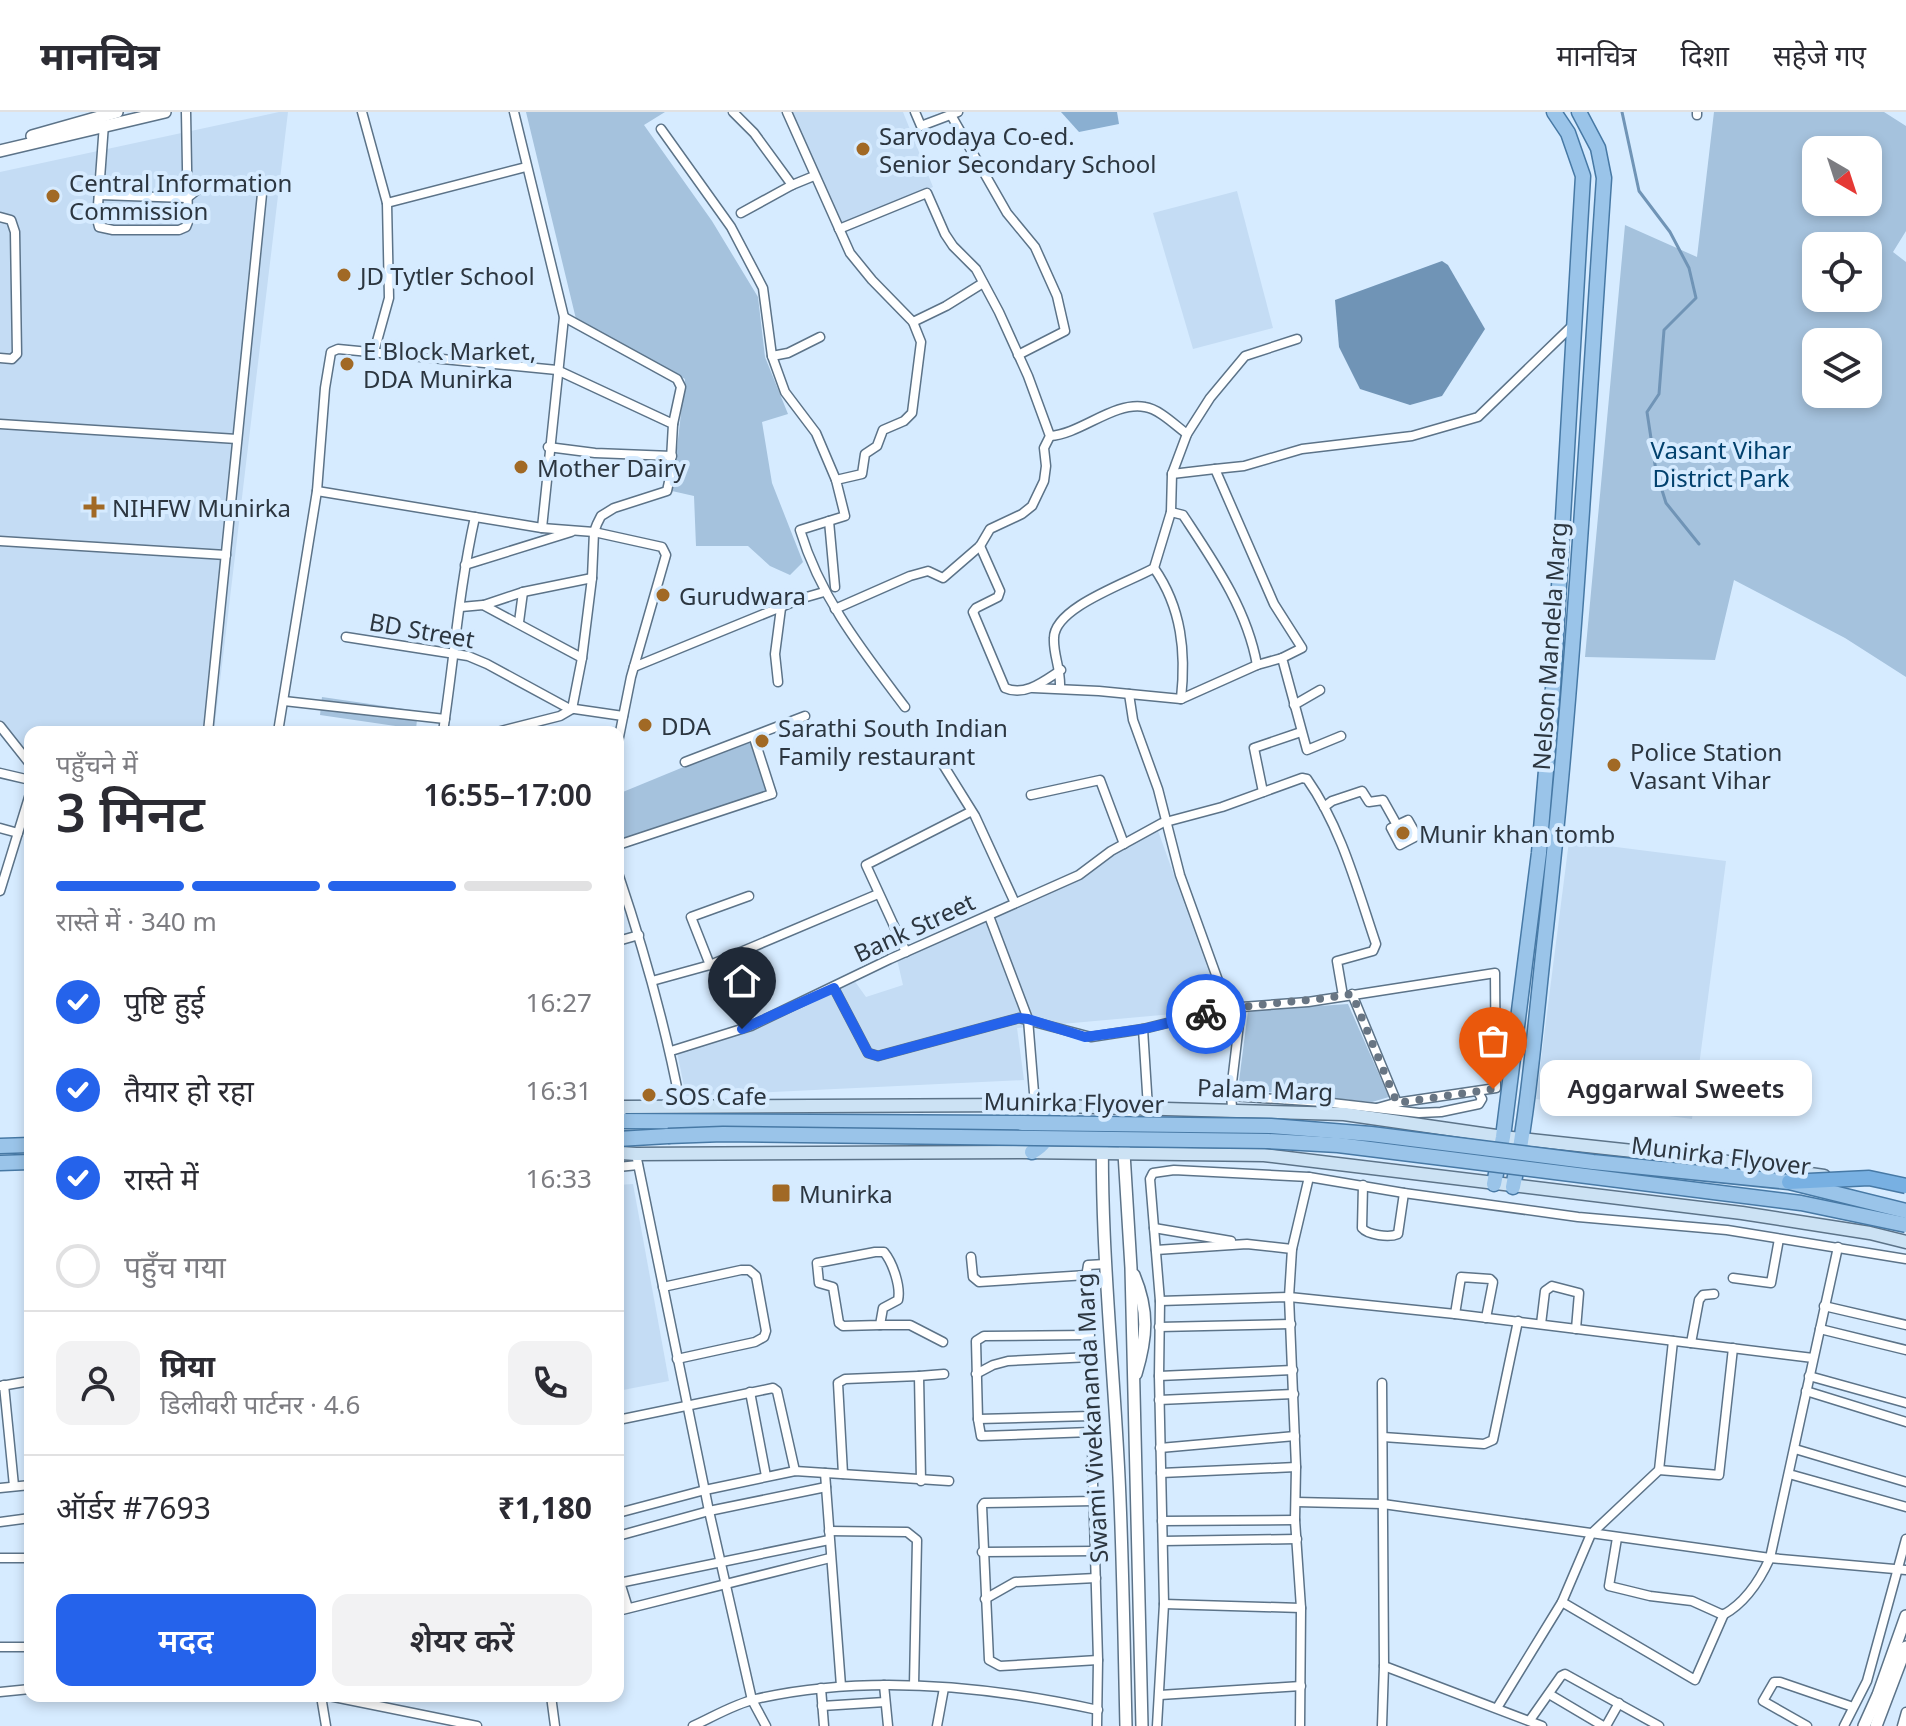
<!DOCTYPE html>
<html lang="hi">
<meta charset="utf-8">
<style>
body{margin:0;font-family:"Noto Sans","Noto Sans Devanagari",sans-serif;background:#f2f2f3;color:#2b2b33;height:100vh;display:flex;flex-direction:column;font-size:30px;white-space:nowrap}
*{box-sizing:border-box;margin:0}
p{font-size:26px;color:#7c7c81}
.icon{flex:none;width:44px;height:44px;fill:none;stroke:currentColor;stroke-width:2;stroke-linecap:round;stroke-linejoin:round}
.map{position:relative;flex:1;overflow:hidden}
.drawer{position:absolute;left:24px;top:614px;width:600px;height:976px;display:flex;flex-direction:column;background:#fff;border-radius:16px;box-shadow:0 4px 12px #0003}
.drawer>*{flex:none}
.needle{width:52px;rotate:141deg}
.fabs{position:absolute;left:1802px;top:24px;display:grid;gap:16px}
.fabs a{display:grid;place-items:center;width:80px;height:80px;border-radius:16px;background:#fff;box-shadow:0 4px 12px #0003;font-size:40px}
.pin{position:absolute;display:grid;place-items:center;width:68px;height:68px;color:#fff;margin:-82px -34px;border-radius:50% 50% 50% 0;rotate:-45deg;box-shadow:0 0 8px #0007}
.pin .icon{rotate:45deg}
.courier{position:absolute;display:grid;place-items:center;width:80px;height:80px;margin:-40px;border:6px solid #2563eb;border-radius:50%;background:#fff;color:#222;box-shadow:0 2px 10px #0007}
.bubble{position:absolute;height:56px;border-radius:16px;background:#fff;box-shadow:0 4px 12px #0003;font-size:26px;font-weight:600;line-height:56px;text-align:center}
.head em{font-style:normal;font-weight:600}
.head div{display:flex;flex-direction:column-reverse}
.head{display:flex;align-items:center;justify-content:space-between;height:136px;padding:0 32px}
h1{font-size:52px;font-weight:600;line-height:60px}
.bar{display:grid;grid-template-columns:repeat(4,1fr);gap:12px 8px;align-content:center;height:96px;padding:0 32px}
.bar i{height:10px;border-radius:6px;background:#e1e1e2}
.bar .active{background:#2563eb}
.bar p{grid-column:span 4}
.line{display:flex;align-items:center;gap:20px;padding:0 32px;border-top:2px solid #e1e1e2}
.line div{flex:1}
.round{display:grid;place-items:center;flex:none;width:84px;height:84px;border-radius:16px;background:#f2f2f3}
ol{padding:0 32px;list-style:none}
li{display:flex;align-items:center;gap:24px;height:88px}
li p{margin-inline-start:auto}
li .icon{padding:8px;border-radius:50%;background:#2563eb;color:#fff;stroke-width:4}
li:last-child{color:#7c7c81}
li i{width:44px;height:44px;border:4px solid #e1e1e2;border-radius:50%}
.primary-button{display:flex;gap:16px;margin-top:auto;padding:16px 32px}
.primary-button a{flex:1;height:92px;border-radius:16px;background:#2563eb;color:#fff;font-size:32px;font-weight:600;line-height:92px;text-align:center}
.primary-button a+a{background:#f2f2f3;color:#2b2b33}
header{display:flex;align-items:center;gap:48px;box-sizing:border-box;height:112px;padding:0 40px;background:#fff;border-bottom:2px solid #e1e1e2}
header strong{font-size:38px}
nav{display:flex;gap:44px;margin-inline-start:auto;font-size:28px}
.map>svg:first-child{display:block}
.built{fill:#c4dcf4}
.green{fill:#a5c2dd;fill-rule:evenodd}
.forest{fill:#8aafd1}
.water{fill:#7094b6}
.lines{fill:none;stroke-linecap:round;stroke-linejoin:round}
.stream{stroke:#7094b6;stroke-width:3}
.minor-casing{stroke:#5c7388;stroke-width:11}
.tertiary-casing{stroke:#5c7388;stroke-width:14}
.secondary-casing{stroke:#5c7388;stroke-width:15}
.primary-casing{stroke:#4779a5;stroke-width:17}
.minor{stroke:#fff;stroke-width:8}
.tertiary{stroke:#fff;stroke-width:11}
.secondary{stroke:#cce2f4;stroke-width:12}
.primary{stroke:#9ac4e9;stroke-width:14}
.primary-bridge-casing{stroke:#4779a5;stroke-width:17;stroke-linecap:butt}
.trunk-bridge-casing{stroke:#4779a5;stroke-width:17;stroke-linecap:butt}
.primary-bridge{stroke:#9ac4e9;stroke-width:14}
.trunk-bridge{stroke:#78b0e2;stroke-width:14}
.done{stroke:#687583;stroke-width:8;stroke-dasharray:0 14.4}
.route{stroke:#2563eb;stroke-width:10}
.poi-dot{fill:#a16925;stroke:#d6ebff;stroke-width:3}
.labels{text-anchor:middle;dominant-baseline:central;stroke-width:8;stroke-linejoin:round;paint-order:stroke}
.poi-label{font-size:24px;fill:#2c3640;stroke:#d6ebff;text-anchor:start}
.park-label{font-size:24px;fill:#02416d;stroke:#d6ebff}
.street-label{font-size:24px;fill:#2c3640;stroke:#d6ebff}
</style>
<header>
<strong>मानचित्र</strong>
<nav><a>मानचित्र</a><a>दिशा</a><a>सहेजे गए</a></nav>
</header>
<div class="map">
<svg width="1906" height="1614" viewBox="0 0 1906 1614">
<rect width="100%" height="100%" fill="#d6ebff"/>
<g class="built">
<path d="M279,0H288L214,620H30V660L0,623V60Z"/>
<path d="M792,0H903L933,75L842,115Z"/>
<path d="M1237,79L1273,216L1193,237L1153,101Z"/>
<path d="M1157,716L1219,888L1184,901L1017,916L1024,968L686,984L676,935L733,921L851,864L866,885L903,873L896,843L1064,767L1113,733Z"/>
<path d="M1569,729L1726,749L1692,1007L1536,987Z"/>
<path d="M633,1072L669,1269L618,1279V1073Z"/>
</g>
<g class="green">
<path d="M526,0H665L644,13L712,109L758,185L765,245L788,302L762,310L772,371L803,450L790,463L770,454L748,434H696L694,384L672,379L685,267L576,207Z"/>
<path d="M1714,0H1884L1906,14V119L1893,140L1906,150V565L1845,526L1734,468L1715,548L1585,545L1625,113L1697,145ZM1816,38H1868V90H1816ZM1816,134H1868V186H1816ZM1868,230V282H1816V230Z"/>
<path d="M322,585L418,599L416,617L320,603Z"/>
<path d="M754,626L772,682L618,732V682Z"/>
<path d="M1348,892L1389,985L1372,990L1238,977L1248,899Z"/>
</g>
<path class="forest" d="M1061,0H1117L1119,12L1079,20Z"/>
<path class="water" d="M1442,149L1448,153L1485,217L1442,284L1410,293L1360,277L1339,235L1335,188Z"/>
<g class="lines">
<path class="stream" d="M1622,0L1639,79L1670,120L1689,156L1696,186L1664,218L1659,282L1647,300L1656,359L1666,391L1699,432"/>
<defs>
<g id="minor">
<path d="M362,0L387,91L389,186L374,240"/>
<path d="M514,0L564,205L542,416"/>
<path d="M733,0L754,21L792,73"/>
<path d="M787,0L850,141L872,168L913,210L946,194L983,171"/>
<path d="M915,0L921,14L958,0"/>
<path d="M951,3L1007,101L1035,135L1057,184L1065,219L1018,243"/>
<path d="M1697,3V0"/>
<path d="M104,12L97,107L99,115L113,118H179L186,115L188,110L186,0"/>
<path d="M661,17L731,115L763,176L772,244L785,280L816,321L836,368"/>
<path d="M99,83L187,86L206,71L263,72L208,620"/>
<path d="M387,91L526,55"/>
<path d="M741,101L792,73L814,64"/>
<path d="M0,105L11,108L15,120L17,242L12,247L0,246"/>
<path d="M564,205L677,267L681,275L673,312"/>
<path d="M772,244L788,241L820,225"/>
<path d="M0,312L237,327"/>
<path d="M1050,324C1081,322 1114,289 1145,295C1159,297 1175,313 1187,322"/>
<path d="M548,335L595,341L672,344"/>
<path d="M1172,362L1215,357"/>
<path d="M317,379L542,416L594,420L662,435L666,443L631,565L618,630"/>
<path d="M1171,400L1183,403C1214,450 1247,497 1257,553"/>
<path d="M829,409L835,475"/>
<path d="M0,429L226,443"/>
<path d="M980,434L1000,479L998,485L976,496L973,500L1005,576C1025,585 1044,569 1061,558"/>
<path d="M465,453L571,420"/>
<path d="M1154,456C1182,496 1186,541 1181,587"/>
<path d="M484,493L523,480L592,466"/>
<path d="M461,495L483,493L582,546"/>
<path d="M835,497L910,464L928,459L943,466L980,434L990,417L1022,402L1032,394L1044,369L1046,354L1044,336L1050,324L1028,264L999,200L976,157L953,134L945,122L927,81L839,117"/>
<path d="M519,510L523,480"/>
<path d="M346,525L468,544L487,552L568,596L623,604"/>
<path d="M634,555L803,486L824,480"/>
<path d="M778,570L775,542L781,496"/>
<path d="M1033,576L1099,579L1181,587L1257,553L1282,546"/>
<path d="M1060,576C1061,556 1053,543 1054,526C1054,495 1130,470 1154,456L1171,400L1172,362L1187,322L1210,286L1245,244L1297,227"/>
<path d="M1129,582L1133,608L1158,677L1180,763L1228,896"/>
<path d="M284,589L445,607"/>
<path d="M1294,593L1320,578"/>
<path d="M905,595C862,538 821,487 800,418L845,404L836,368L862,362L865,342L877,334L883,318L904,309L912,301L921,230L913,210"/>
<path d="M0,614L30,652"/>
<path d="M278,620L317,379L325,276L331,240L338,237L557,258L673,312L670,365L667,379L614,396L601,404L597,412L594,420L592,466L582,546L572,597L560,604L497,620"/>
<path d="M443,620C454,548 459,476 475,405"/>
<path d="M1341,624L1307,638L1282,546L1302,536L1274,492L1215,357L1244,354L1302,337L1412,324L1478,305L1574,212"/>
<path d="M685,650L805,604"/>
<path d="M942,651L975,704L1015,791"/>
<path d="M0,661L30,668"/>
<path d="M1263,680L1254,636L1301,620"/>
<path d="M1031,683L1100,668L1124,732"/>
<path d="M1324,695L1332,689L1362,679L1369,690L1383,688L1397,713"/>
<path d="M1408,708L1417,724L1400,733L1391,716Z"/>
<path d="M0,716L18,721"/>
<path d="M618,733L772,682L754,626"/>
<path d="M618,761C644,838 666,915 681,996"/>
<path d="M0,779L30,682"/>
<path d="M989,804L1028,907L1035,993"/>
<path d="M618,829L639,823"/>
<path d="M906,840L866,753L970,700"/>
<path d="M710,853L691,805L749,784"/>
<path d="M652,869L710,853L878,782"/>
<path d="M834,876L868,941L878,944L1019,906L1091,925L1143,917L1228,896L1308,890L1495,861L1496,976L1395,991L1377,996"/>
<path d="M1352,882L1397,991"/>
<path d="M1143,917L1148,996"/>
<path d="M1497,917L1519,902"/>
<path d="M671,939L751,914L890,847L1079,763L1111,739L1162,711L1222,695L1302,666L1307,667C1341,715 1357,776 1376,832L1373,839L1337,849L1343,884"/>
<path d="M1231,984L1323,990L1419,1001L1441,1000L1479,992L1482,987L1478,980"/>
<path d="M1232,997L1231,979L1241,895"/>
<path d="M636,1042L709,1399L752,1588L766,1614"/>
<path d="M618,1055L638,1053"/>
<path d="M1363,1073L1362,1116C1368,1123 1389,1126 1398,1122L1404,1081"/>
<path d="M1154,1116L1231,1129"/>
<path d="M1156,1138L1247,1132L1292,1137"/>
<path d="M875,1140H884C893,1151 901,1175 898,1188L883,1196L880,1213L843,1214L839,1211L833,1175L819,1171L817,1151Z"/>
<path d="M971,1145L973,1165L979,1170L1087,1163"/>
<path d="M1733,1166L1771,1171L1779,1127"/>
<path d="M663,1175L741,1158H749L756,1164L766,1219L764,1225L755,1230L677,1247"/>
<path d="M1160,1189L1289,1185L1455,1202L1813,1246"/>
<path d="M1824,1194L1906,1213"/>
<path d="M1455,1202L1461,1165L1490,1167L1493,1170L1486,1206"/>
<path d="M1541,1212L1545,1179L1552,1174L1579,1181L1576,1217"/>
<path d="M880,1213H910L943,1230"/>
<path d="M1159,1215L1291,1212"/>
<path d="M1820,1217L1906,1238"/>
<path d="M1090,1223L984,1224L976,1229L978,1307L981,1324L1091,1320"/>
<path d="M1673,1229L1659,1358L1591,1422L1562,1490L1695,1568L1724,1502"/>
<path d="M1691,1231L1699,1188L1703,1183L1714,1182"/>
<path d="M976,1262L993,1253L1008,1249L1091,1245"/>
<path d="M919,1264L944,1262"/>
<path d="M1159,1264L1293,1258"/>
<path d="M1809,1264L1906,1291"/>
<path d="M4,1273L14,1374"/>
<path d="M1,1274L30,1269"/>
<path d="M1806,1279L1906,1310"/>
<path d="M750,1280L766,1364"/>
<path d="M1159,1288L1294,1282"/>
<path d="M978,1307L1091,1304"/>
<path d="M618,1308L773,1276L777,1279L795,1359"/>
<path d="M1383,1325L1484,1332L1493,1328L1518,1209"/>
<path d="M1160,1336L1295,1324"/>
<path d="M1795,1337L1906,1370"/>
<path d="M1659,1358L1719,1363L1733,1236"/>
<path d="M825,1361L841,1574"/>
<path d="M1161,1361L1296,1355"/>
<path d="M843,1362L838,1271L845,1267L919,1264L921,1369"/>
<path d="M1789,1362L1906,1395"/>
<path d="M0,1376L30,1373"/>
<path d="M1094,1389L984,1391L982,1394L989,1548L1000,1554L1098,1548"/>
<path d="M1296,1390L1383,1392L1770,1446L1906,1458"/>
<path d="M618,1401L705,1378L795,1359L949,1369"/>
<path d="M1162,1409L1295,1408"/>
<path d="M0,1410L30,1406"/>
<path d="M829,1419L907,1420L917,1428L914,1573"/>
<path d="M618,1424L709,1399L826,1375"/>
<path d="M1617,1426L1609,1474L1650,1484L1692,1489L1723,1503C1745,1491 1760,1468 1770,1446L1838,1135"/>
<path d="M1163,1429L1297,1427"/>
<path d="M982,1440L1095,1439"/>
<path d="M0,1446H30"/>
<path d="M618,1464L628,1496"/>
<path d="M619,1471L829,1428"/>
<path d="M985,1487L1015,1470L1096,1466"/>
<path d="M1164,1492L1301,1496"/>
<path d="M618,1499L830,1446"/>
<path d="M0,1535H30"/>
<path d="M1384,1554L1542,1614"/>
<path d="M884,1573L888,1614"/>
<path d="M821,1576L824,1614"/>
<path d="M0,1580L30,1577"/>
<path d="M1549,1582L1603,1614"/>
<path d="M1160,1583L1301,1574"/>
<path d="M321,1584L326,1614"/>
<path d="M329,1584L477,1614"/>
<path d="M551,1584L555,1614"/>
<path d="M822,1594L885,1590"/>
<path d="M1497,1596L1562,1490"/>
<path d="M1530,1608L1561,1564L1565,1562L1659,1614"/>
<path d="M693,1614C713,1605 734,1592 756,1587C865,1562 989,1574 1098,1598"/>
<path d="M937,1614L944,1576"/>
<path d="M1097,1614L1098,1548L1087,1159L1088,1153L1105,1152"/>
<path d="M1157,1614L1164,1492L1159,1264L1160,1189L1150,1067L1153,1061L1174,1058L1309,1065L1404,1081L1578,1105L1727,1118L1906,1147"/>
<path d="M1300,1614L1301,1496L1295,1408L1296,1355L1289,1185L1292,1137L1309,1065"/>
<path d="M1382,1614L1384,1554L1382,1271"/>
<path d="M1606,1614L1619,1591"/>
<path d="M1807,1614L1763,1589L1774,1570H1780L1853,1595"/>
<path d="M1844,1614L1867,1569L1906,1427"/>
<path d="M1902,1614L1906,1600"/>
</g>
<g id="tertiary">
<path d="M32,24L117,0"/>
<path d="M0,39L165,0"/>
<path d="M1103,996C1099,1119 1113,1242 1119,1365C1123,1448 1124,1531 1126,1614"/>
<path d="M1127,996L1124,1041L1131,1156L1142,1614"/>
<path d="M1134,1163C1149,1199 1147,1225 1136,1262"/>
<path d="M1864,1614L1878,1583L1906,1504"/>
<path d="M1876,1614L1906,1535"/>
</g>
<g id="secondary">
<path d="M618,1000L624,995L1024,993L1344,1002L1503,1025L1707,1047L1824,1064"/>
<path d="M618,1038L621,1041L636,1042L1022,1040L1264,1043L1742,1101L1870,1121L1906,1130"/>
</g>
<g id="primary">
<path d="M618,1009L1022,1011"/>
<path d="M618,1027L668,1024"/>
<path d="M0,1034L30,1033"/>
<path d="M1032,1040C1053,1028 1055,1007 1035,993"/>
<path d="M0,1051L30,1050"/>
<path d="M1494,1072L1503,1025L1539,741L1553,576L1583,64L1568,21L1554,0"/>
<path d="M1513,1075C1530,989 1536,902 1546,816C1574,567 1587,316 1604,66L1598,36L1579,0"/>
</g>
</defs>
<use href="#minor" class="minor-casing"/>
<use href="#tertiary" class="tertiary-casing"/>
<use href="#secondary" class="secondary-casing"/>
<use href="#primary" class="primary-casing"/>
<use href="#minor" class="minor"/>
<use href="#tertiary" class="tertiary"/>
<use href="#secondary" class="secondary"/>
<use href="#primary" class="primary"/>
<defs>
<g id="primary-bridge">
<path d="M1022,1011L1271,1014L1371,1022L1593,1050L1789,1070L1906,1099"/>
<path d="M668,1024L723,1022L1268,1029L1338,1033L1801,1091L1906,1113"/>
</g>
<path id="trunk-bridge" d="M1789,1070L1869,1066L1906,1074"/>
</defs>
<use href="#primary-bridge" class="primary-bridge-casing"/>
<use href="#trunk-bridge" class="trunk-bridge-casing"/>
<use href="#primary-bridge" class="primary-bridge"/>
<use href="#trunk-bridge" class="trunk-bridge"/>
</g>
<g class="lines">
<path class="done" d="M1206,902C1253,890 1303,891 1352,882L1397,991L1493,977"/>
<path class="route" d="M742,917L834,876L868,941L878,944L1019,906L1028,907L1085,925L1143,917L1206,902"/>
</g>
<g class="poi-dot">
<circle cx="863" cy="37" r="8"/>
<circle cx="53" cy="84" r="8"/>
<circle cx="344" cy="163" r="8"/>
<circle cx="347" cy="252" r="8"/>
<circle cx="521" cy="355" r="8"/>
<path d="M90 383h8v8h8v8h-8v8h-8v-8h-8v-8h8z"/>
<circle cx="663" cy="483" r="8"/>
<circle cx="645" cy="613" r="8"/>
<circle cx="762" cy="629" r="8"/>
<circle cx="1614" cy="653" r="8"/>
<circle cx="1403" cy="721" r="8"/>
<circle cx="649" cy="983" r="8"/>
<rect x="771" y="1071" width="20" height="20" rx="4"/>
</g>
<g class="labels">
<g class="poi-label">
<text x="879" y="23">Sarvodaya Co-ed.<tspan x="879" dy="28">Senior Secondary School</tspan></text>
<text x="69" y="70">Central Information<tspan x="69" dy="28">Commission</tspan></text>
<text x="360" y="163">JD Tytler School</text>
<text x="363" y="238">E Block Market,<tspan x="363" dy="28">DDA Munirka</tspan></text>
<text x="537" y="355">Mother Dairy</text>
<text x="112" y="395">NIHFW Munirka</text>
<text x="679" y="483">Gurudwara</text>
<text x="661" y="613">DDA</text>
<text x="778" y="615">Sarathi South Indian<tspan x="778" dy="28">Family restaurant</tspan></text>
<text x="1630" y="639">Police Station<tspan x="1630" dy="28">Vasant Vihar</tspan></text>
<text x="1419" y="721">Munir khan tomb</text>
<text x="665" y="983">SOS Cafe</text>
<text x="799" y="1081">Munirka</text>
</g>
<g class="park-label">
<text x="1721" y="337">Vasant Vihar<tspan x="1721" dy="28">District Park</tspan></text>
</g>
<g class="street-label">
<text transform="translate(422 518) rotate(10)">BD Street</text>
<text transform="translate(1549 534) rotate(-86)">Nelson Mandela Marg</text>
<text transform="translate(914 815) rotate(-25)">Bank Street</text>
<text transform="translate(1265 977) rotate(2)">Palam Marg</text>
<text transform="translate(1074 990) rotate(1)">Munirka Flyover</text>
<text transform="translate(1721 1043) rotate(7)">Munirka Flyover</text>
<text transform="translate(1091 1306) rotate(-93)">Swami Vivekananda Marg</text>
</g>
</g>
</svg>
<div class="fabs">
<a><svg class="needle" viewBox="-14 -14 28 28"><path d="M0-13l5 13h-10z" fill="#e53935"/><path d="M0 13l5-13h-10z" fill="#7c7c81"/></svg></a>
<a><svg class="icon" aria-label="locate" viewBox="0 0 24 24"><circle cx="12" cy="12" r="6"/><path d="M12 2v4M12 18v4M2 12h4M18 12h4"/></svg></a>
<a><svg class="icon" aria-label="layers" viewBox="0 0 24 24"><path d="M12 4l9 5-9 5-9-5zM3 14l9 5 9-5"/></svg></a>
</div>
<div class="pin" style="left:1493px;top:977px;background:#ea580c"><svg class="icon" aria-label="bag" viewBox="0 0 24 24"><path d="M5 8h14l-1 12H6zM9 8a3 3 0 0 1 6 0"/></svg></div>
<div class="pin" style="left:742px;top:917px;background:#1f2937"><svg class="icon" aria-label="home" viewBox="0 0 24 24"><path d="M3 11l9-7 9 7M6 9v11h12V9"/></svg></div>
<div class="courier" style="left:1206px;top:902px"><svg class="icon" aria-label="bike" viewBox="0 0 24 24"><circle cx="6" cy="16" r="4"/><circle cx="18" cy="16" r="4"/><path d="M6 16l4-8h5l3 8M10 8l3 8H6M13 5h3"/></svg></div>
<div class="bubble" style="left:1540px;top:948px;width:272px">Aggarwal Sweets</div>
<section class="drawer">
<div class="head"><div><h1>3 मिनट</h1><p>पहुँचने में</p></div><em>16:55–17:00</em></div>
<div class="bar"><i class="active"></i><i class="active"></i><i class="active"></i><i></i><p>रास्ते में · 340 m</p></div>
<ol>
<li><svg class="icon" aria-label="check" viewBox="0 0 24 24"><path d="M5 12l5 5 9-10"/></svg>पुष्टि हुई<p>16:27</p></li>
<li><svg class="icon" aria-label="check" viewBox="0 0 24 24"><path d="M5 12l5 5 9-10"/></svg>तैयार हो रहा<p>16:31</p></li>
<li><svg class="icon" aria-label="check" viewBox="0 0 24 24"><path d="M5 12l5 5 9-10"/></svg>रास्ते में<p>16:33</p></li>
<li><i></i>पहुँच गया</li>
</ol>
<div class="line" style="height:144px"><a class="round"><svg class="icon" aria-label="person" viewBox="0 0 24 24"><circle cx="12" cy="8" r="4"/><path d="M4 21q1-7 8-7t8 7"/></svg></a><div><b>प्रिया</b><p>डिलीवरी पार्टनर · 4.6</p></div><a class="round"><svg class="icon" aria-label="phone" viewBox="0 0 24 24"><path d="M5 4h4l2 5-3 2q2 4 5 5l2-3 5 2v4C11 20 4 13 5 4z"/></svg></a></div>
<div class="line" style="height:104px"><div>ऑर्डर #7693</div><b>₹1,180</b></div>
<div class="primary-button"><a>मदद</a><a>शेयर करें</a></div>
</section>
</div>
